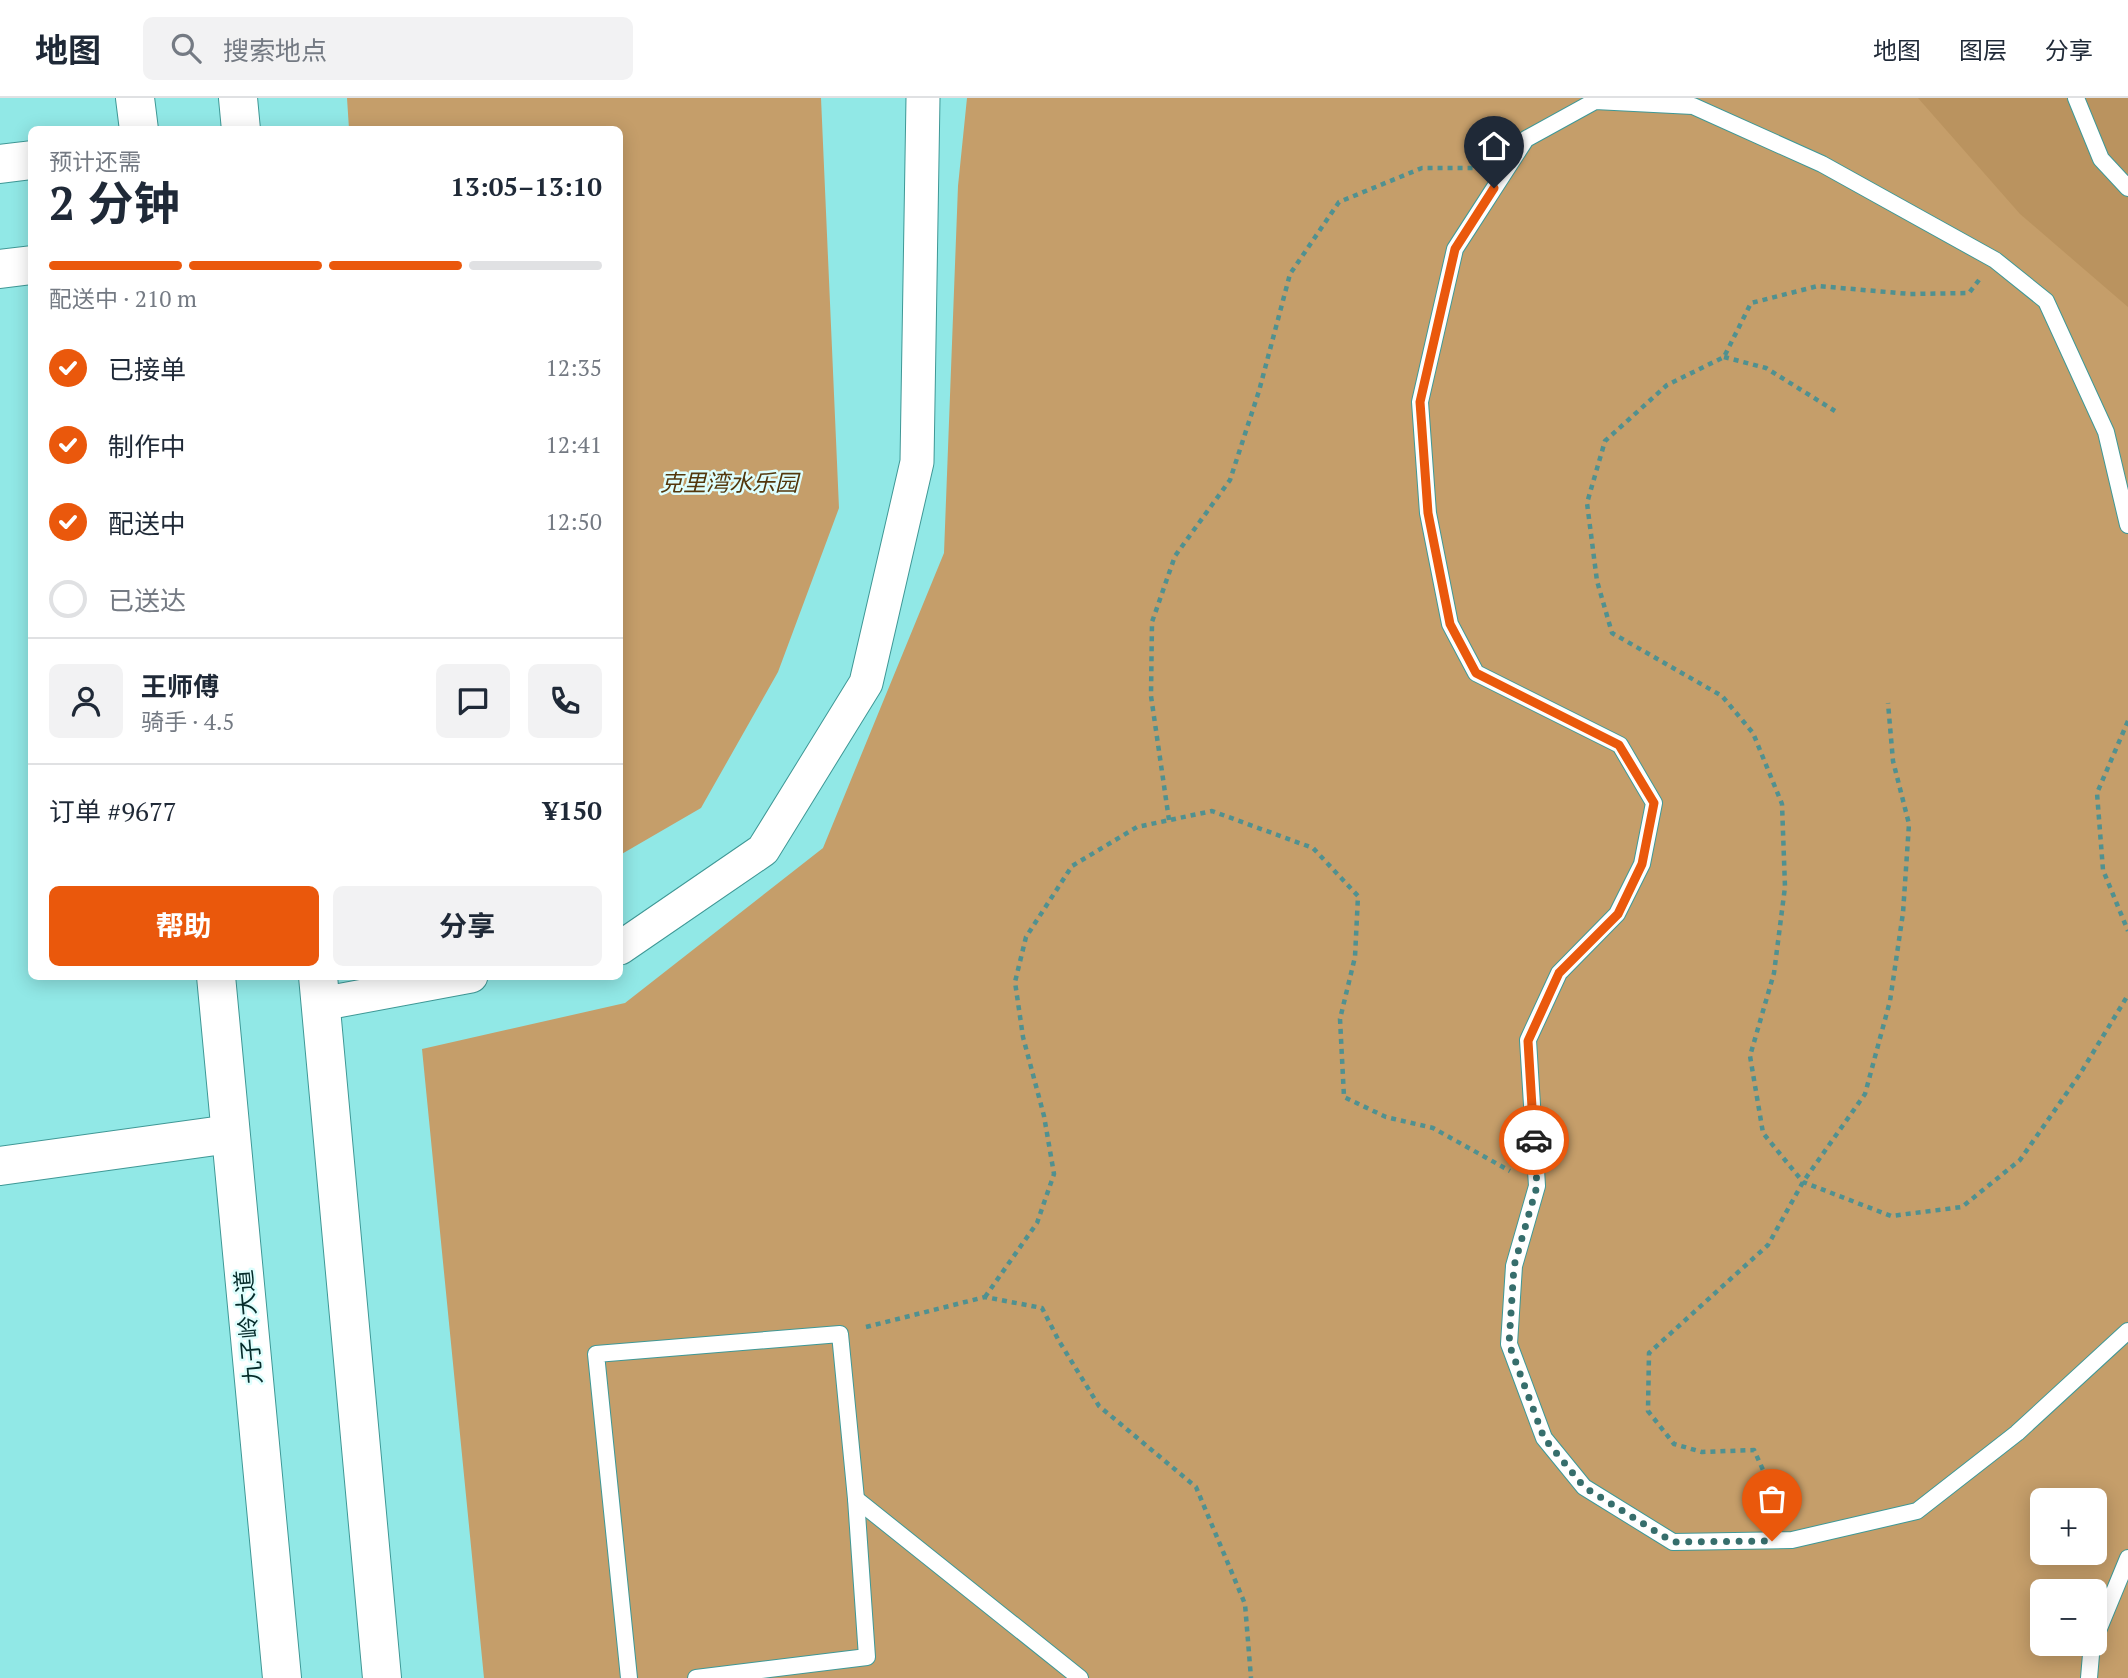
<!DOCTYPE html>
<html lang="zh">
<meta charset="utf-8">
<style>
body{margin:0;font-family:"PT Serif","Noto Sans SC",serif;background:#f2f2f3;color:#1f2937;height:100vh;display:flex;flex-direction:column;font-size:26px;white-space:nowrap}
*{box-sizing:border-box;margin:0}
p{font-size:23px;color:#747a83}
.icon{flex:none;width:38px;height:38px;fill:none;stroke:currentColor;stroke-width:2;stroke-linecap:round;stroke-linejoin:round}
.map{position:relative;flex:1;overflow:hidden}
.details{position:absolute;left:28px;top:28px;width:595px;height:854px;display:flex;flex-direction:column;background:#fff;border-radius:10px;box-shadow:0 4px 18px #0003}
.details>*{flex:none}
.buttons{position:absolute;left:2030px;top:1390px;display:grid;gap:14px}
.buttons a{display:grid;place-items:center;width:77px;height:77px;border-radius:10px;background:#fff;box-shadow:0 4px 18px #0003;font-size:35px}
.pin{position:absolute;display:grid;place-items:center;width:60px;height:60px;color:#fff;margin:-72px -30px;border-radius:50% 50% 50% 0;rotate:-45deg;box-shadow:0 0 7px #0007}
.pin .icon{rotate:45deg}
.courier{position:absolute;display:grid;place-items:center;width:70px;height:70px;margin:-35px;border:5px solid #ea580c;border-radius:50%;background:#fff;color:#222;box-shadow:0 2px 9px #0007}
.overview em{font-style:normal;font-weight:700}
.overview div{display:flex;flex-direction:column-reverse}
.overview{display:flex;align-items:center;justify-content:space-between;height:119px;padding:0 21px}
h1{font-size:46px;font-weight:700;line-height:52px}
.bar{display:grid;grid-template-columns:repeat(4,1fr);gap:10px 7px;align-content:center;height:84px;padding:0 21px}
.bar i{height:9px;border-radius:5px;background:#e0e1e3}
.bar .selected{background:#ea580c}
.bar p{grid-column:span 4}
.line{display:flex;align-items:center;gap:18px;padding:0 21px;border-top:2px solid #e0e1e3}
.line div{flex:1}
.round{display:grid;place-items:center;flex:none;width:74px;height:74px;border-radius:10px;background:#f2f2f3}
ol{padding:0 21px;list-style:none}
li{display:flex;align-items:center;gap:21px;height:77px}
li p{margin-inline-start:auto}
li .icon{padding:7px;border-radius:50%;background:#ea580c;color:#fff;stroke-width:4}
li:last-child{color:#747a83}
li i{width:38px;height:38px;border:4px solid #e0e1e3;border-radius:50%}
.button{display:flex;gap:14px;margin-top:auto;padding:14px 21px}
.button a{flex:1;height:80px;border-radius:10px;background:#ea580c;color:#fff;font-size:28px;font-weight:700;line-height:80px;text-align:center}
.button a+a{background:#f2f2f3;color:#1f2937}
header{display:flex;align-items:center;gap:42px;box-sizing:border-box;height:98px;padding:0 35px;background:#fff;border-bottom:2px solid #e0e1e3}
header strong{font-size:33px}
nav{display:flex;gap:38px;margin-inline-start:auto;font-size:24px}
.search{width:490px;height:63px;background:#f2f2f3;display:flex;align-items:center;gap:18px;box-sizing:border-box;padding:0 24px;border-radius:10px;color:#747a83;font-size:26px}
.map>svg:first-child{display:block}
.green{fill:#c59e6a;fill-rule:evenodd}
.forest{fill:#ba935f}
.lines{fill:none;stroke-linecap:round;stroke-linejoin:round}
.lane-casing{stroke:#3f9896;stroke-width:18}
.street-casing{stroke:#3f9896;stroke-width:35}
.secondary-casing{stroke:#3f9896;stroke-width:40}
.path{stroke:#509190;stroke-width:4.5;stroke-dasharray:5 5;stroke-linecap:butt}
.lane{stroke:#fff;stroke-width:16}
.street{stroke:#fff;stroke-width:33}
.secondary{stroke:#fff;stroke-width:38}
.done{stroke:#366e6c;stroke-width:7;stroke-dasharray:0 12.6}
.route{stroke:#ea580c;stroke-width:9}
.labels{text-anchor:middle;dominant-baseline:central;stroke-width:5;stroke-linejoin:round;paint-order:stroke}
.park-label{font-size:23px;font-style:italic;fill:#53370c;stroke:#defefd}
.street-label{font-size:23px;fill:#052c2b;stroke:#defefd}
</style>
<header>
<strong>地图</strong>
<div class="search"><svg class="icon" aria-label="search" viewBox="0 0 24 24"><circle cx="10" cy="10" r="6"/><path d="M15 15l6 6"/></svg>搜索地点</div>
<nav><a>地图</a><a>图层</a><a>分享</a></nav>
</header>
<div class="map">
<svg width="2128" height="1580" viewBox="0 0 2128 1580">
<rect width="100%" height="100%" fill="#91e8e6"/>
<g class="green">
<path d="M347,0H821L839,410L778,574L701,710L620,757V32L349,31Z"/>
<path d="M967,0H2128V1580H484L422,951L625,905L823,750L944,455L958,88ZM2042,1402H2095V1454H2042ZM2042,1493H2095V1545H2042Z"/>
</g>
<path class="forest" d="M1918,0H2128V209L2020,116Z"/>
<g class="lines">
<defs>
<g id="lane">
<path d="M2076,0L2101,61L2128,90"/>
<path d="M2128,427L2106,334L2046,203L1995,162L1822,66L1693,8L1595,3L1526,41L1455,151L1420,304L1428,415L1450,526L1476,575L1620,647L1654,705L1642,766L1617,816L1559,875L1528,942L1537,1088L1514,1168L1509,1246L1544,1340L1584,1389L1673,1444L1792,1442L1917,1413L2017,1335L2128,1233"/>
<path d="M856,1401L1080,1580"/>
<path d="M2095,1540L2128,1460"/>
<path d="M629,1580L596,1256L840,1236L856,1401L867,1559L696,1580"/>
<path d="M2089,1580L2092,1545"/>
</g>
<g id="street">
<path d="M620,850L763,752L866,585L917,364L923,0"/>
<path d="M321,906L471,878"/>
</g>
<g id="secondary">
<path d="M135,0L139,32"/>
<path d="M238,0L241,32"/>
<path d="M0,66L32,62"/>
<path d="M0,171L32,167"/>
<path d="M216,878L282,1580"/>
<path d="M318,878L382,1580"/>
<path d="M0,1068L230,1036"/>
</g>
</defs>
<use href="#lane" class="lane-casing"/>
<use href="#street" class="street-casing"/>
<use href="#secondary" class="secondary-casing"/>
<g class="path">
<path d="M1979,182L1969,195L1910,196L1818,188L1751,205L1724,259L1667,287L1605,343L1587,405L1597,483L1612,535L1722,598L1753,635L1782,706L1785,789L1774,875L1750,958L1763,1035L1803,1084L1891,1118L1962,1109L2020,1062L2080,976L2128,897"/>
<path d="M1724,259L1766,270L1835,313"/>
<path d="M2128,623L2097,695L2103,772L2128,833"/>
<path d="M1169,722L1151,598L1152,524L1175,458L1230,382L1259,293L1290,176L1339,104L1422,70H1475"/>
<path d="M985,1199L1037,1125L1054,1076L1044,1018L1023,939L1015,884L1026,839L1072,768L1137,729L1212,713L1313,750L1358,798L1355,859L1340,921L1344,999L1386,1019L1433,1030L1510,1073"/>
<path d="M866,1229L985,1199L1042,1210L1059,1243L1099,1308L1196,1389L1245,1506L1251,1580"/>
<path d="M1758,1419L1768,1383L1754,1352L1702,1354L1674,1346L1648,1313L1649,1255L1768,1147L1803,1084L1865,996L1890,903L1903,815L1909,726L1893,663L1888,605"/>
</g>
<use href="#lane" class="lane"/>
<use href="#street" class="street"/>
<use href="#secondary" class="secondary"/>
</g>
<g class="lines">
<path class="done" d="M1534,1042L1537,1088L1514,1168L1509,1246L1544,1340L1584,1389L1673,1444L1772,1443"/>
<path class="route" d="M1494,90L1455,151L1420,304L1428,415L1450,526L1476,575L1619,647L1654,705L1642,766L1618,816L1559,875L1528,943L1534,1042"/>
</g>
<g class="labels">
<g class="park-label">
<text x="729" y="384">克里湾水乐园</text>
</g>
<g class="street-label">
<text transform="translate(248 1229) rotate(-95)">九子岭大道</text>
</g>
</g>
</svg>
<div class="buttons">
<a>+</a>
<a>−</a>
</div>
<div class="pin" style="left:1772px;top:1443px;background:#ea580c"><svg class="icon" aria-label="bag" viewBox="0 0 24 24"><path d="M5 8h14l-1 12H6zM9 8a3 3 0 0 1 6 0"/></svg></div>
<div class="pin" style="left:1494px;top:90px;background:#1f2937"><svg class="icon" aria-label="home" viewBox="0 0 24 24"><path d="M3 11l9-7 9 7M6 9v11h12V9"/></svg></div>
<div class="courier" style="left:1534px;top:1042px"><svg class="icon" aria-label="car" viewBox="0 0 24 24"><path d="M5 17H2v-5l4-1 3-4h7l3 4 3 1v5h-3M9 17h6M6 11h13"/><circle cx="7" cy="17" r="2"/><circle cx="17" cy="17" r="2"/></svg></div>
<section class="details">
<div class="overview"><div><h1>2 分钟</h1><p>预计还需</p></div><em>13:05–13:10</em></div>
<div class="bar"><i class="selected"></i><i class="selected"></i><i class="selected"></i><i></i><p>配送中 · 210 m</p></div>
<ol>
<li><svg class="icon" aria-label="check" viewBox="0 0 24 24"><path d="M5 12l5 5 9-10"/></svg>已接单<p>12:35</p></li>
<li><svg class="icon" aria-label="check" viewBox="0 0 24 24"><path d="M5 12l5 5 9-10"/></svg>制作中<p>12:41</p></li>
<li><svg class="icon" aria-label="check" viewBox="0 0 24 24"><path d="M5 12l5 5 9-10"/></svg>配送中<p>12:50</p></li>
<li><i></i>已送达</li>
</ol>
<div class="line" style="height:126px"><a class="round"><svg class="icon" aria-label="person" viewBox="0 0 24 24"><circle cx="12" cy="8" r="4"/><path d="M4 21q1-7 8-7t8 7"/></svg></a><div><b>王师傅</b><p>骑手 · 4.5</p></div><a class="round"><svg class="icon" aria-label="chat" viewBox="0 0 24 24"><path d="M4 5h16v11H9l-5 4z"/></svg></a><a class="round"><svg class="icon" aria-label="phone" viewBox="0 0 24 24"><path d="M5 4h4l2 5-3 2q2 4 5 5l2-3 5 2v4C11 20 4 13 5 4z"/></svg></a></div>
<div class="line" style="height:91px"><div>订单 #9677</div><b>¥150</b></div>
<div class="button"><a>帮助</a><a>分享</a></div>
</section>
</div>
